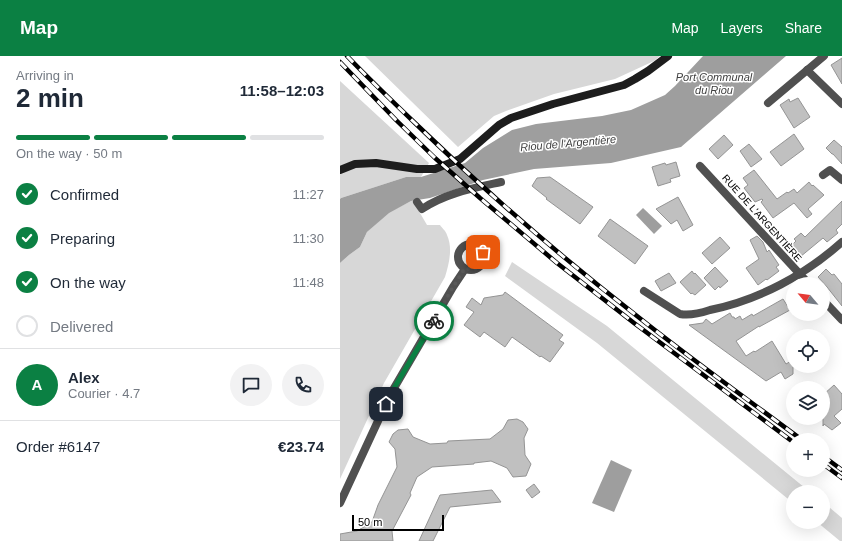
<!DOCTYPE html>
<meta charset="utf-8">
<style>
body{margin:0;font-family:Arial,sans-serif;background:#f2f2f3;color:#1f2937;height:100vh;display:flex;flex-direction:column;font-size:15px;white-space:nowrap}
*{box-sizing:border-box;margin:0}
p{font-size:13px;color:#747a83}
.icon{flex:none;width:22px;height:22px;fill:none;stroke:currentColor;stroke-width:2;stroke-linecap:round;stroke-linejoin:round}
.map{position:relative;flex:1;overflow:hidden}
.sheet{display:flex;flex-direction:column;background:#fff;width:340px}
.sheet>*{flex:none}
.needle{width:26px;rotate:299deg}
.tools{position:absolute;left:446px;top:221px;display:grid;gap:8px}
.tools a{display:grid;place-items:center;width:44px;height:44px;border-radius:50%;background:#fff;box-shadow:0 4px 16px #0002;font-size:20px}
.scale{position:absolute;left:12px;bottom:10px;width:92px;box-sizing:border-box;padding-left:4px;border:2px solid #000;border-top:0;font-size:11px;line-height:14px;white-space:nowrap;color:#000;-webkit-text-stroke:3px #fff;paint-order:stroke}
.pin{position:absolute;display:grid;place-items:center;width:34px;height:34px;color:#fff;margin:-17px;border-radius:8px;box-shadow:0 2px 6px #0006}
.courier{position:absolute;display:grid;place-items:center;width:40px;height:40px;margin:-20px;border:3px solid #0b8043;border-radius:50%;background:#fff;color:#222;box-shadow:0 1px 5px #0007}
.headline em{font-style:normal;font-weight:800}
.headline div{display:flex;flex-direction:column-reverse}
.headline{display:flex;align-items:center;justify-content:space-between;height:68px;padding:0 16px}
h1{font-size:26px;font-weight:800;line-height:30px}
.bar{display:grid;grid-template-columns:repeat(4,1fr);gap:6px 4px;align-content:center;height:48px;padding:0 16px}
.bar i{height:5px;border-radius:3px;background:#e0e1e3}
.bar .active{background:#0b8043}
.bar p{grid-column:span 4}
.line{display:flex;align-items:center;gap:10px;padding:0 16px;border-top:1px solid #e0e1e3}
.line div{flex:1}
.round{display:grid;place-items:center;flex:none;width:42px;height:42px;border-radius:21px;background:#f2f2f3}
ol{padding:0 16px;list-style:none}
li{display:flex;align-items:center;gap:12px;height:44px}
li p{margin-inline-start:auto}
li .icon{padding:4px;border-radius:50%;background:#0b8043;color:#fff;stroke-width:4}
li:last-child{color:#747a83}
li i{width:22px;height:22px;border:2px solid #e0e1e3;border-radius:50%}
header{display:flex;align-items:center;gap:24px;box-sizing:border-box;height:56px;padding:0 20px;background:#0b8043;color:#fff}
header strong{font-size:19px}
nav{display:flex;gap:22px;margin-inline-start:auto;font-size:14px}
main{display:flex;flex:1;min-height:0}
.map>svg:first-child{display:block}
.green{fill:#d7d7d7}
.water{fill:#9e9e9e}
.building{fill:#c0c0c0;stroke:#949494}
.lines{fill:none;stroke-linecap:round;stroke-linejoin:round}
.street{stroke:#505050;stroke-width:8}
.secondary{stroke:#1d1d1d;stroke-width:8}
.rail-casing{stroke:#000;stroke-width:4.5}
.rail{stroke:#fff;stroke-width:3;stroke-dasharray:9;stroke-linecap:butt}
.done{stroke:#595959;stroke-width:4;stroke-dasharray:0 7.2}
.route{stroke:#0b8043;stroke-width:5}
.labels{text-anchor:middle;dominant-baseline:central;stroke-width:3;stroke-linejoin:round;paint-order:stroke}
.street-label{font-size:10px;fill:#000;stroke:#fff}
.water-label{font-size:11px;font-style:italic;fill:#3f3f3f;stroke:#fff}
</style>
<header>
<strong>Map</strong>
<nav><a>Map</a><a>Layers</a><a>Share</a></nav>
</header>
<main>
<section class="sheet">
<div class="headline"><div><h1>2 min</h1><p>Arriving in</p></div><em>11:58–12:03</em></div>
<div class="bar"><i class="active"></i><i class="active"></i><i class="active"></i><i></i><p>On the way · 50 m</p></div>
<ol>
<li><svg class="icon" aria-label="check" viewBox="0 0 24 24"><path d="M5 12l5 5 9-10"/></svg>Confirmed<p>11:27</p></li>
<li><svg class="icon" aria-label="check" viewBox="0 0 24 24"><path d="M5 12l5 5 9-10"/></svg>Preparing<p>11:30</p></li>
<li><svg class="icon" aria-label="check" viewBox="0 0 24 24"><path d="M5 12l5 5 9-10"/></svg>On the way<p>11:48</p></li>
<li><i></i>Delivered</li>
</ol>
<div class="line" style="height:72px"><b class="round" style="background:#0b8043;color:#fff">A</b><div><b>Alex</b><p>Courier · 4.7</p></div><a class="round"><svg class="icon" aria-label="chat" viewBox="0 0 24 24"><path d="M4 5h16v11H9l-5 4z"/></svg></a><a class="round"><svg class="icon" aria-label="phone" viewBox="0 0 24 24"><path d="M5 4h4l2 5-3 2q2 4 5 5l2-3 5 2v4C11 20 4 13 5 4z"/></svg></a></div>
<div class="line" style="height:52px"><div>Order #6147</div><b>€23.74</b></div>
</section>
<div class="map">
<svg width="502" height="485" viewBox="0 0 502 485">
<rect width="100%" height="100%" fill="#fff"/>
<g class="green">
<path d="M25,0H320L314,5L275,23L214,38L166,55L154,60L118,91Z"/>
<path d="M0,25L89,107L81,121H66L1,142L0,143Z"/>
<path d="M71,145H73L87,169H100C102,172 106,175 107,179C113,192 109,208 105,221L44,327L0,423V207L9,199L20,191L27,176L49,156Z"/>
<path d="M172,206L267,270L470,436H453V447L257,287L165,220Z"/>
<path d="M483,446L502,462V485H500L477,466H483Z"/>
</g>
<g class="water">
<path d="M363,0H446L341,91L271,107L194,113L143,124L90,142L71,145L49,157L27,176L20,191L9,199L0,207V143L1,142L66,121H81L125,107L143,92L172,74L196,68L262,60L291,54L325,39L335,30Z"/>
<path d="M303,152L322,170L314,178L296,159Z"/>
<path d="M271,404L292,414L274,456L252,447Z"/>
</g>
<g class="building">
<path d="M502,2V28L491,9Z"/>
<path d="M458,42L470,61L454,72L440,49L449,43L450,46Z"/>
<path d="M454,78L464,93L441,110L430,96Z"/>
<path d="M384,79L393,89L378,103L369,93Z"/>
<path d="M494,84L502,91V108L493,98H492L486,92Z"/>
<path d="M409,88L422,103L411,111L400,95Z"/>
<path d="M336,106L340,120L330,123L331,126L318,130L312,111L325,107L326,109Z"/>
<path d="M414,114L437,143L447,136L448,137L454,133L457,137L469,126L472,130L473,129L484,139L468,153L472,158L467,162L454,147L433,162L421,146L423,144L422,143L415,146L404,132L408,129L403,122Z"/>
<path d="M210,121L253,151L240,168L206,143L207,142L192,130L197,122Z"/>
<path d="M338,141L353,169L343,175L337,164L331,168L316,153Z"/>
<path d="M502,145V168L496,174L498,177L487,186L483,182L460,201L451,190L456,185L454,183L461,177L465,181Z"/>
<path d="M270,163L308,190L295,208L258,180Z"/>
<path d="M417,180L423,186L427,196L429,194L439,209L436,211L439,215L427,224L426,223L418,229L406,212L419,203L410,184Z"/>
<path d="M380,181L390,192L372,208L362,197Z"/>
<path d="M375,211L388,225L380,232L379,230L375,234L364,222Z"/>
<path d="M486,213L492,219L494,218L502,228V250L487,231L478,221Z"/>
<path d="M352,215L354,218L355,217L366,229L355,239L352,237L351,238L340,226Z"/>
<path d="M329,217L336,227L321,235L315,225Z"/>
<path d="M165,236L223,279L219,284L224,287L210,306L201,300L200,301L172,281L165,291L144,276L140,281L124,269L134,256L126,251L132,242L141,249L144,242L163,239Z"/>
<path d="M443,243L450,254L419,271V270L396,285L406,300L414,295L415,296L432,285L446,308L453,304V318L445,323L441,316L426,325L349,269L363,267L366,263L372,268L390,257L392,261H394L395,263L400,260L402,264L412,258L413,260Z"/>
<path d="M494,329L502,338V353L494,360L501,367L492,374L484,368L483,370V339Z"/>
<path d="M177,363L183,366L188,373L184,382L185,399L191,408L186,420L173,421L167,412L151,405L134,407V408L92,411L77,421L70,437L71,439L52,475L53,485H0V478L17,475L32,466L38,449L57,411L55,393L49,386L53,378L58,374L68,373L73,381L90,388L107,387L108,385L150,383L163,373L168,364Z"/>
<path d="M194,428L200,436L192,442L186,434Z"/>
<path d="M152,434L161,446L110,451L93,485H79L100,439Z"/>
</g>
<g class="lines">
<g class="street">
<path d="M467,14L502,48"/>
<path d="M428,47L484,0"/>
<path d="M360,110L469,228"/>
<path d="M483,119L490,114L502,124"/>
<path d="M77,146L82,153C106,137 134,132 161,126"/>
<circle cx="131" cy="201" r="13"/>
<path d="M304,235L340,258C350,260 361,257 370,254C419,244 465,219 502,186"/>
<path d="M483,244L502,264"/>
<path d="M0,447L50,339L113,231L125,213"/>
</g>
<path class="secondary" d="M0,114L15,108L36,107L77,113H95L120,103L159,69L171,62L213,48L284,29L295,23L308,15L328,0"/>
<defs>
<g id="rail">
<path d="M7,0C29,23 53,46 76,68C146,136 220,200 297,260C351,303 407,343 462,384"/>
<path d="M0,6L56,64L95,102L140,142L217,207L294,267L453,386"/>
<path d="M483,400L502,414"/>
<path d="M483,408L502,422"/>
</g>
</defs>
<use href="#rail" class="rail-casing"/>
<use href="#rail" class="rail"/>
</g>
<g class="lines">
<path class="done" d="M94,265L113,231L125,212C137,217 145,208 143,196"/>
<path class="route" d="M46,348L50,339L94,265"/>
</g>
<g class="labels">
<g class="street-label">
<text transform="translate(422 162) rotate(48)">RUE DE L'ARGENTIÈRE</text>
</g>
<g class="water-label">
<text x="374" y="21">Port Communal<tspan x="374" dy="13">du Riou</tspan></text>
<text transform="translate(228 87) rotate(-5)">Riou de l'Argentière</text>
</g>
</g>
</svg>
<div class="tools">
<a><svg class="needle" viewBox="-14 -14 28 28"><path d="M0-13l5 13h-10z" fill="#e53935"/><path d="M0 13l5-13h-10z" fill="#747a83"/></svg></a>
<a><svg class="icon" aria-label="locate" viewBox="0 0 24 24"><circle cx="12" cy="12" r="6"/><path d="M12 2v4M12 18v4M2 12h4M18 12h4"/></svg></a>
<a><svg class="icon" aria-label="layers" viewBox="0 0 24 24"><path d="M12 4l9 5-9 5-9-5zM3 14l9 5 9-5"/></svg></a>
<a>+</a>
<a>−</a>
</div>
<div class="scale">50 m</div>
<div class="pin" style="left:143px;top:196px;background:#ea580c"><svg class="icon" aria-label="bag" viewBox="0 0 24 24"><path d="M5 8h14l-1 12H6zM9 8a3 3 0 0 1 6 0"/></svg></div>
<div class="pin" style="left:46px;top:348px;background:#1f2937"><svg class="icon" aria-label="home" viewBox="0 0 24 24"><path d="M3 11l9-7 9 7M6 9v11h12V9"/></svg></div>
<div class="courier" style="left:94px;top:265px"><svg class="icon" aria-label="bike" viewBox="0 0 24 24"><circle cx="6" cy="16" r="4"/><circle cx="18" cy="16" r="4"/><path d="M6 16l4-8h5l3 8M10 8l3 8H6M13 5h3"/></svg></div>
</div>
</main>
